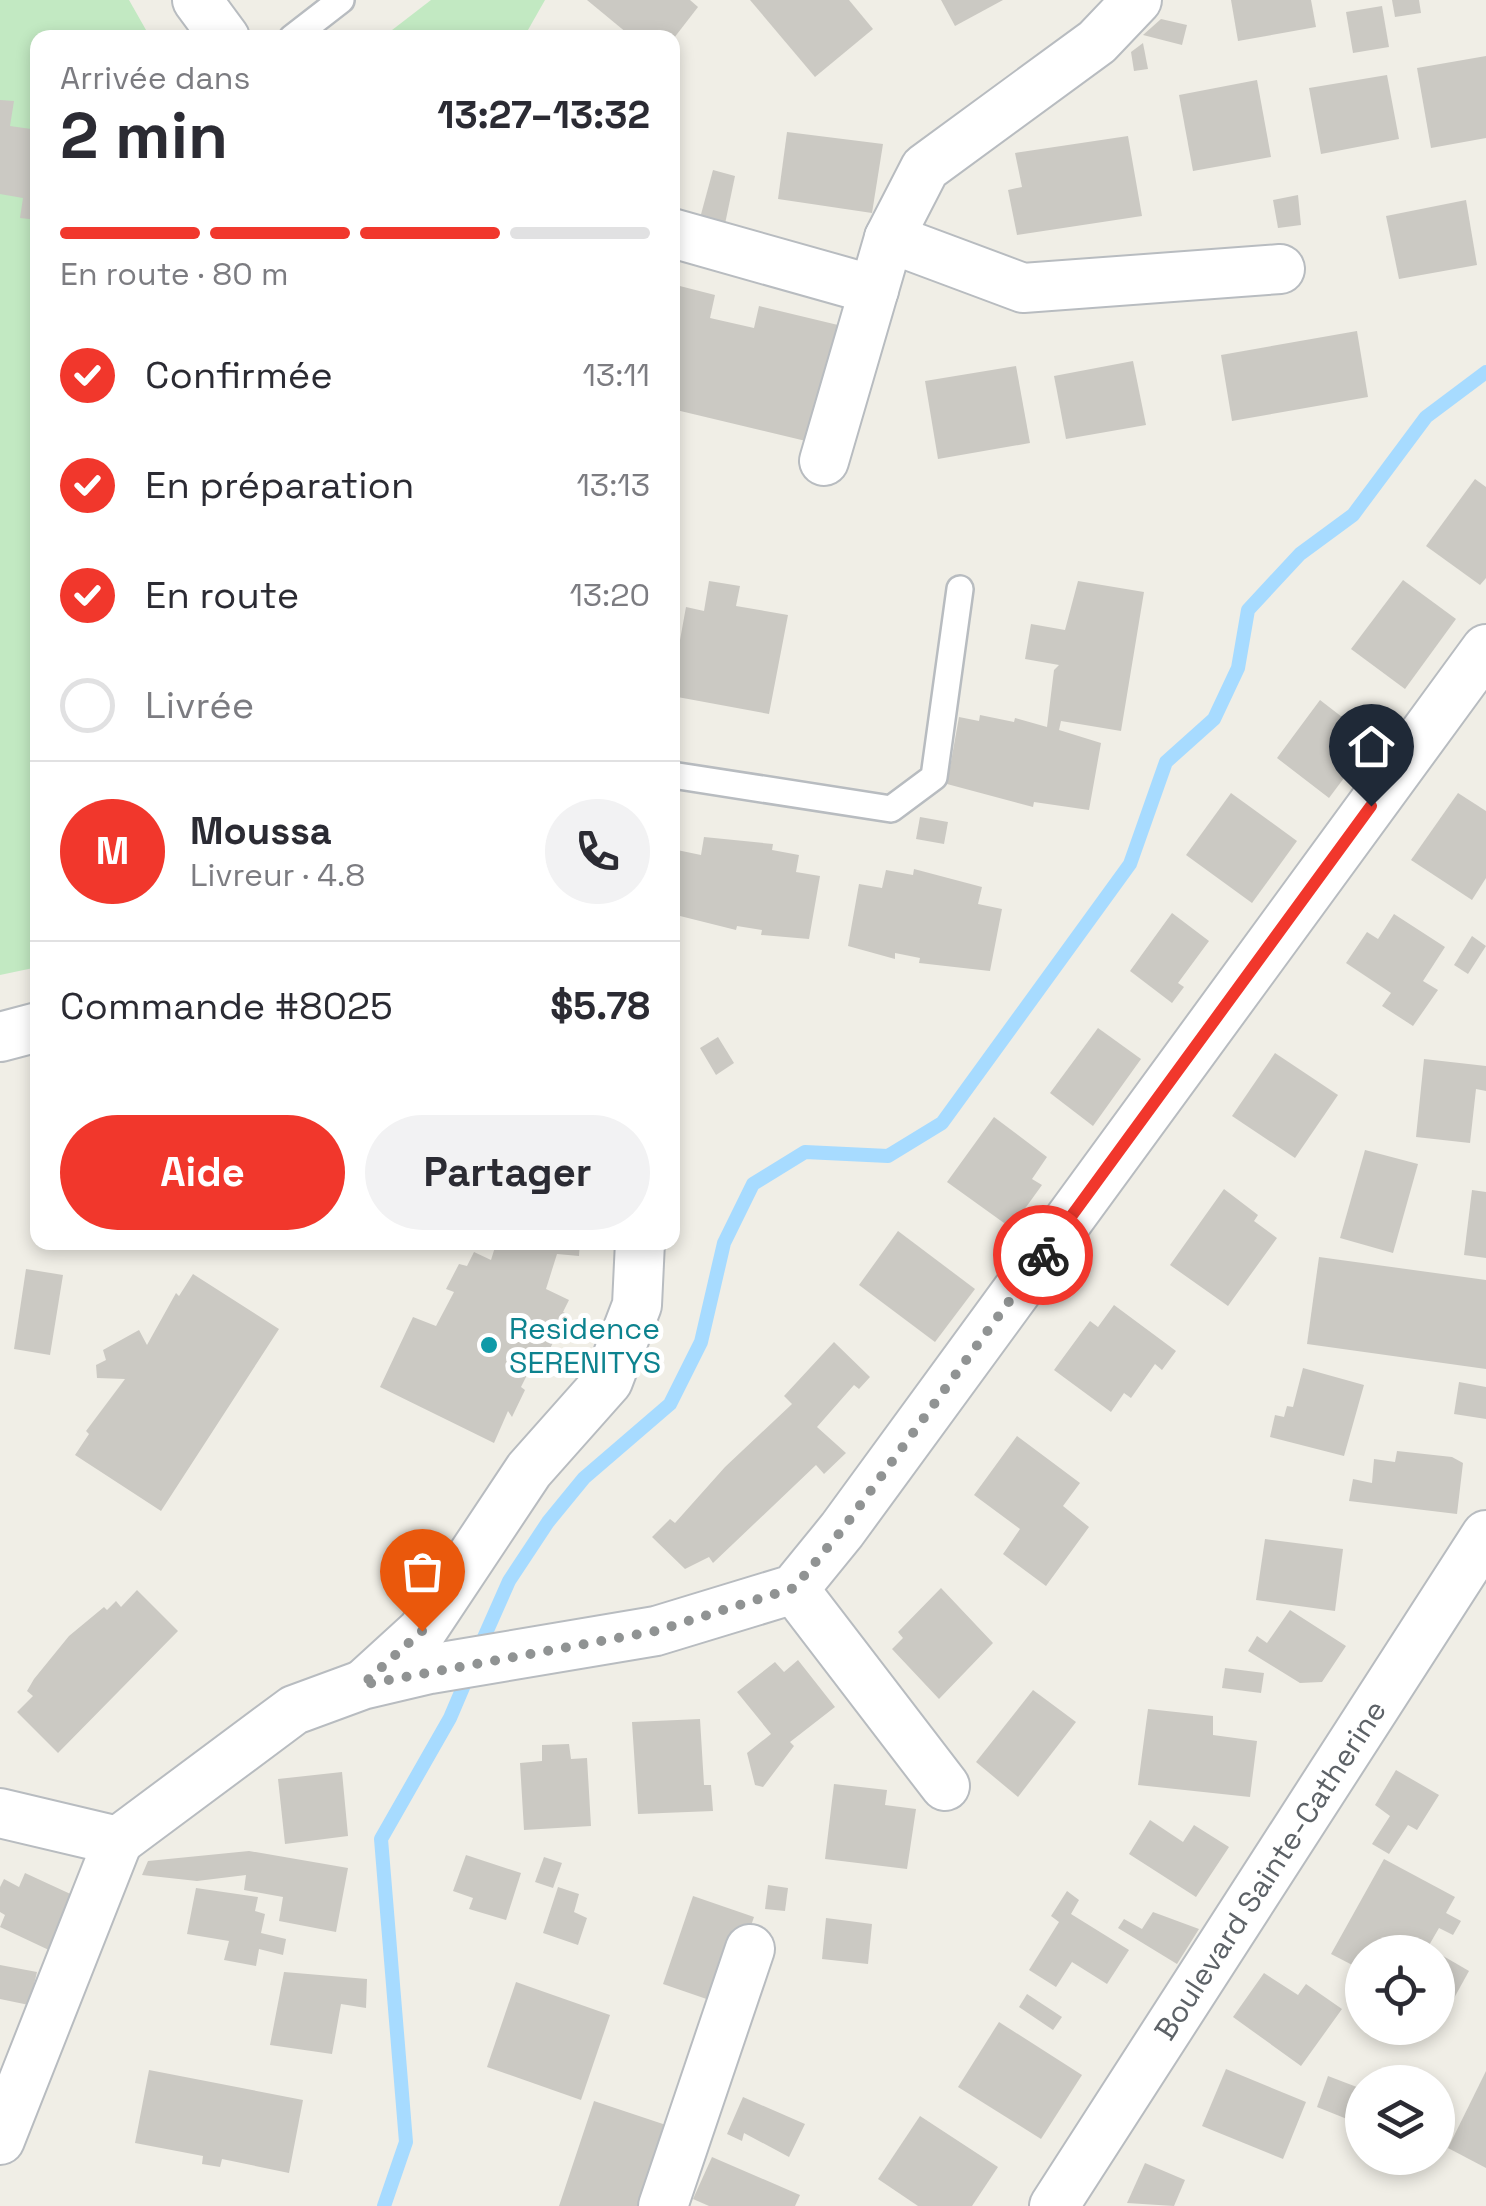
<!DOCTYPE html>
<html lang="fr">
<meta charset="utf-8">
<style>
body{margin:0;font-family:"Space Grotesk",sans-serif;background:#f2f2f3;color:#2b2b33;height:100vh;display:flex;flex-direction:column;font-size:38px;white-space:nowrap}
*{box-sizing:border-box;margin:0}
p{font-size:32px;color:#7c7c81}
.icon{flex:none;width:55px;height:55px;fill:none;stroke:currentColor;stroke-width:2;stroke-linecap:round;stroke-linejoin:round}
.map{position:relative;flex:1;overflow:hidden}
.sheet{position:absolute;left:30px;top:30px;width:650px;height:1220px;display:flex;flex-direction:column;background:#fff;border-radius:20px;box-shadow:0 5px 15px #0003}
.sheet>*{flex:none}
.buttons{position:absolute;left:1345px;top:1935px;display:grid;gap:20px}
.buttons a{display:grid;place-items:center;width:110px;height:110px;border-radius:50%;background:#fff;box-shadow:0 5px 15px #0003;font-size:50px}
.pin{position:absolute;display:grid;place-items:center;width:85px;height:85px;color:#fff;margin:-102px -42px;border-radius:50% 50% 50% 0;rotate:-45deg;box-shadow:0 0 10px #0007}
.pin .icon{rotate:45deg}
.courier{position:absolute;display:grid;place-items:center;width:100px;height:100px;margin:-50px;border:8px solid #f1372c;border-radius:50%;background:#fff;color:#222;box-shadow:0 2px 12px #0007}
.headline em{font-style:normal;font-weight:700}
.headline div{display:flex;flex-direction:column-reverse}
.headline{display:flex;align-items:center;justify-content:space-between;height:170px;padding:0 30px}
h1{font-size:65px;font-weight:700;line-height:75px}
.bar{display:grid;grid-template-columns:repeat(4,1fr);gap:15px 10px;align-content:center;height:120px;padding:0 30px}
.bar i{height:12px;border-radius:8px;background:#e1e1e2}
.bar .selected{background:#f1372c}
.bar p{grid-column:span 4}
.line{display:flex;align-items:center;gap:25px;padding:0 30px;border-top:2px solid #e1e1e2}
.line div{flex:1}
.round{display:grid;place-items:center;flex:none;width:105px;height:105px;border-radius:52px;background:#f2f2f3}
ol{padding:0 30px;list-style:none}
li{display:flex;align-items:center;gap:30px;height:110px}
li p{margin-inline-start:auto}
li .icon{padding:10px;border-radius:50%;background:#f1372c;color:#fff;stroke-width:4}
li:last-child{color:#7c7c81}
li i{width:55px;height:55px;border:5px solid #e1e1e2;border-radius:50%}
.button{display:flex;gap:20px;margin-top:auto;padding:20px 30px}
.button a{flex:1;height:115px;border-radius:60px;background:#f1372c;color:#fff;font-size:40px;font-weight:700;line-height:115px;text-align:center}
.button a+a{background:#f2f2f3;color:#2b2b33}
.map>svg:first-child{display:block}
.green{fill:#c2e9c2}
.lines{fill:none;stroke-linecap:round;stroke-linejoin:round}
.stream{stroke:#a7dbff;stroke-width:14}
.building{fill:#cbc9c3}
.service-casing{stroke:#b8bcc0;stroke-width:30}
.minor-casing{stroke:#b8bcc0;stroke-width:52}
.service{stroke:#fff;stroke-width:25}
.minor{stroke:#fff;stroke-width:48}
.done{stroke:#909393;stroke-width:10;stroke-dasharray:0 18}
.route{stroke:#f1372c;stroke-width:12}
.culture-dot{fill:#0f9aa8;stroke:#fff;stroke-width:4}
.labels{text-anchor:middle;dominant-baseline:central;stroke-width:10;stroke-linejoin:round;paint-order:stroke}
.culture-label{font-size:30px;fill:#0d838f;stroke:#fff;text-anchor:start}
.street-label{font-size:30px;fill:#5d6267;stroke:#fff}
</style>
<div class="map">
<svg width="1486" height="2206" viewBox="0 0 1486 2206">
<rect width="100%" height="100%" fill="#f0eee6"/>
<g class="green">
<path d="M0,0H129L150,37L38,38V967L0,975Z"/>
<path d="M431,0H545L524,37H383Z"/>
</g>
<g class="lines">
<g class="stream">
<path d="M478,1651L509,1581L548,1522L584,1478L670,1404L701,1342L724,1243L753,1184L805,1152L888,1156L942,1123L1130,864L1166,762L1214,719L1238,668L1248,610L1300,554L1353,515L1426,417L1486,372"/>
<path d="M384,2206L406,2142L381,1839L450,1718L470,1671"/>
</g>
</g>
<g class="building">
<path d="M587,0H690L698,7L674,38H633Z"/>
<path d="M750,0H849L873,29L815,77Z"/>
<path d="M941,0H1003L955,26Z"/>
<path d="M1231,0H1311L1316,27L1238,41Z"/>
<path d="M1392,0H1419L1421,13L1395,17Z"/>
<path d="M1382,6L1389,47L1353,53L1346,12Z"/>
<path d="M1161,19L1187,25L1182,45L1143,35Z"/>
<path d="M1143,43L1148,69L1134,71L1131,52Z"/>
<path d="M1486,56V138L1431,148L1417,68Z"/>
<path d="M1387,75L1399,139L1321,154L1309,88Z"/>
<path d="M1257,80L1271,157L1193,171L1179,95Z"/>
<path d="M0,100L14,101L10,126L38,130V220L20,218L23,198L0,194Z"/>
<path d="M787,132L883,144L872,213L778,199Z"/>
<path d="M1128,136L1142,216L1017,235L1008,190L1022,187L1015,153Z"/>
<path d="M713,170L735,176L725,224L700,218Z"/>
<path d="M1298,195L1301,225L1278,228L1273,200Z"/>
<path d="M1466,200L1477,265L1399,279L1386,216Z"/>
<path d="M672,284L715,295L710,318L754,328L759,306L838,325L810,442L672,409Z"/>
<path d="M1357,331L1368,397L1232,421L1221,355Z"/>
<path d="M1133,361L1146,425L1066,439L1054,376Z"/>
<path d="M1016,366L1030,443L938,459L925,381Z"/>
<path d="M1475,479L1486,487V578L1480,585L1426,546Z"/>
<path d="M1403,580L1456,619L1405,689L1351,649Z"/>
<path d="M709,581L740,586L736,606L788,615L769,714L672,696V639L680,640L686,607L704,611Z"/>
<path d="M1078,581L1144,592L1121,731L1061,721L1059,730L1101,743L1089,810L1034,802L1033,807L947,784L959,717L979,721L980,715L1014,722L1015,718L1047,727L1054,670L1059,665L1025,659L1031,624L1065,630Z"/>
<path d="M1320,700L1364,734L1339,768L1347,774L1329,798L1277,758Z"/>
<path d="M1231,793L1297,841L1252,903L1186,855Z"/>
<path d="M1458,793L1486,811V878L1472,900L1411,860Z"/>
<path d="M920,817L948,822L944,844L916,839Z"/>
<path d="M704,837L773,844L772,850L799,855L796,872L820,876L809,939L761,935L762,930L737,926L736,930L672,914L677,850L701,855Z"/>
<path d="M914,869L982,887L978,904L1002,909L990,971L919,963L920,958L895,953V959L848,946L859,884L882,888L886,870L913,875Z"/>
<path d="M1172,913L1209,941L1178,983L1184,987L1172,1003L1130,971Z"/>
<path d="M1394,914L1445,947L1423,981L1438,990L1413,1026L1382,1006L1391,993L1346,963L1367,932L1378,939Z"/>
<path d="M1472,936L1486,946L1468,974L1454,965Z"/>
<path d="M1098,1028L1141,1059L1093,1126L1050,1093Z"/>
<path d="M718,1037L734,1063L716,1075L700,1048Z"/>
<path d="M1275,1053L1338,1095L1295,1158L1232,1116Z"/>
<path d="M1424,1059L1486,1066V1091L1476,1089L1470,1143L1416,1137Z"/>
<path d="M994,1117L1047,1157L1032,1179L1042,1185L1011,1228L947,1182Z"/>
<path d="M1365,1150L1418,1164L1393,1253L1340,1238Z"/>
<path d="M1224,1189L1258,1215L1254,1221L1277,1238L1228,1306L1170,1265Z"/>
<path d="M1472,1190L1486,1192V1258L1464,1255Z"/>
<path d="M898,1231L975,1289L935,1342L859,1285Z"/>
<path d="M476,1242H580L579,1256L557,1254L546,1289L569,1300L563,1312L567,1314L541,1367L533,1363L521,1387L525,1390L512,1417L508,1411L494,1443L380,1387L413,1317L436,1326L454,1292L446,1289L459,1264L467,1266L474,1252L491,1260L495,1247Z"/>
<path d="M1319,1257L1486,1280V1369L1307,1344Z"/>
<path d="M26,1269L63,1275L50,1355L14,1349Z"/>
<path d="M193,1274L279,1329L161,1511L75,1455L89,1434L86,1431L125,1379L97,1378L96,1365L106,1360L103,1350L139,1330L147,1345L176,1293L179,1296Z"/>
<path d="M1114,1305L1176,1351L1162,1370L1155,1364L1131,1398L1124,1393L1111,1412L1054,1370L1090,1321L1098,1327Z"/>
<path d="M834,1342L870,1377L859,1389L854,1385L817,1427L846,1453L824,1474L816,1465L713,1563L709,1557L685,1569L652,1537L670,1519L675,1523L725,1467L792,1404L784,1396Z"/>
<path d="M1303,1368L1364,1385L1344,1456L1270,1437L1275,1415L1284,1417L1287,1406L1293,1407Z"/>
<path d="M1459,1382L1486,1387V1419L1454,1414Z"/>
<path d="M1017,1436L1080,1483L1063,1506L1089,1527L1046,1586L1003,1554L1020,1529L974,1495Z"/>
<path d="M1397,1451L1452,1457L1463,1463L1457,1514L1349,1501L1353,1479L1372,1483L1374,1459L1395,1462Z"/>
<path d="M1265,1539L1343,1549L1335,1611L1256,1600Z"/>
<path d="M941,1588L993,1643L939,1699L892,1649L903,1638L898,1632Z"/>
<path d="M137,1590L178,1631L58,1753L17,1712L33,1696L27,1691L34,1679L69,1636L104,1607L107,1610L116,1601L121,1607Z"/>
<path d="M1290,1610L1346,1646L1322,1682L1300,1683L1248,1651L1257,1636L1267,1643Z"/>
<path d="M798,1660L835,1707L790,1742L794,1746L763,1787L755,1785L747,1753L771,1734L737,1692L775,1662L784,1672Z"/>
<path d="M1225,1668L1264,1673L1261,1693L1222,1688Z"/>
<path d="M1033,1690L1076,1722L1018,1797L976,1762Z"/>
<path d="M1148,1709L1213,1716V1735L1257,1741L1250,1797L1138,1785Z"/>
<path d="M700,1719L704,1785H711L713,1811L638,1814L632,1722Z"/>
<path d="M569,1744L571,1759L587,1758L591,1826L524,1830L520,1763L542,1761V1745Z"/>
<path d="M1396,1770L1439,1795L1417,1830L1408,1825L1389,1854L1372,1844L1390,1816L1375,1805Z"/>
<path d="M342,1772L348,1836L285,1844L278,1779Z"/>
<path d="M834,1784L887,1790L885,1805L916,1809L907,1869L825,1859Z"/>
<path d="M1150,1820L1183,1842L1194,1825L1229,1847L1196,1897L1129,1854Z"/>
<path d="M249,1851L348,1868L336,1932L279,1921L283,1897L244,1890L246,1875L197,1881L142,1875L148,1861Z"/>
<path d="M466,1855L521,1873L506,1920L469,1909L473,1898L453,1891Z"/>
<path d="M544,1857L562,1863L553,1888L535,1882Z"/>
<path d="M1384,1859L1455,1897L1446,1913L1461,1921L1453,1935L1439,1928L1428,1947L1436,1952H1362V1970L1331,1954Z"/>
<path d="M25,1873L77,1897L51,1951L0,1927L5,1915L0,1912V1887L4,1879L19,1887Z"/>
<path d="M768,1885L788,1888L785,1911L765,1909Z"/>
<path d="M558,1887L579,1894L574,1912L587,1918L578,1945L543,1933Z"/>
<path d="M196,1888L258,1897L255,1911L265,1914L261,1933L286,1939L283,1955L259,1949L256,1966L224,1960L229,1941L187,1934Z"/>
<path d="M1067,1891L1079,1900L1071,1914L1129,1950L1107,1984L1072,1962L1056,1987L1029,1970L1059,1922L1051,1916Z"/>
<path d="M693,1896L754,1917L724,2005L663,1984Z"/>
<path d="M1153,1912L1199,1929L1177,1964L1118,1928L1124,1919L1142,1929Z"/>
<path d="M826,1918L872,1924L868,1964L822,1959Z"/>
<path d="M1438,1953L1469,1971L1448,2009L1438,2003Z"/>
<path d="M0,1965L37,1972L29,2005L0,1999Z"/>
<path d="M284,1972L367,1979L366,2008L341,2004L332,2054L270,2045Z"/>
<path d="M1264,1973L1298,1995L1306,1984L1342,2009L1301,2066L1233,2017Z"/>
<path d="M516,1982L610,2015L581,2100L487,2067Z"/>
<path d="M1027,1994L1062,2017L1053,2030L1019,2007Z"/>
<path d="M999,2022L1082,2075L1041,2139L958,2087Z"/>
<path d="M1226,2069L1306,2102L1283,2159L1202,2126Z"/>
<path d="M149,2070L303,2100L289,2173L222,2159L220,2167L202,2164L203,2156L135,2143Z"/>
<path d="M1486,2071V2168L1448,2148Z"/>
<path d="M1328,2076L1362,2089V2125L1317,2107Z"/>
<path d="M743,2097L805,2124L789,2157L744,2133L742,2141L727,2134Z"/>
<path d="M594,2101L681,2130L653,2206H559Z"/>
<path d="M920,2116L998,2167L972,2206H918L878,2179Z"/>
<path d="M712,2157L800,2195L795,2206H709L693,2199Z"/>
<path d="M1145,2163L1185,2180L1174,2206L1127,2203Z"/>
</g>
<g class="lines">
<defs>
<g id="service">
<path d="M292,38L341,0"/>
<path d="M672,775L891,809L934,777L960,589"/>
</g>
<g id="minor">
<path d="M197,0L225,38"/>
<path d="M672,233L874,290"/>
<path d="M889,238L1023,288L1280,269"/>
<path d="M824,461L889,238L925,168L1097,42L1137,0"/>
<path d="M0,1037L38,1027"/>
<path d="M794,1589L945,1786"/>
<path d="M365,1683L422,1631L529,1470L608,1381L637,1305L640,1242"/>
<path d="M0,1813L118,1841"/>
<path d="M118,1841L294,1710L362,1685L430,1669L656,1631L794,1589L842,1530L1486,649"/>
<path d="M0,2140L118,1841"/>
<path d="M663,2206L750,1949"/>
<path d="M1054,2206L1486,1535"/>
</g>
</defs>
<use href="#service" class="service-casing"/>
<use href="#minor" class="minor-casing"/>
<use href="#service" class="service"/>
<use href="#minor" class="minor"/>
</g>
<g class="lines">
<path class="done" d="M422,1631L362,1685L656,1631L794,1588L842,1530L1043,1255"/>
<path class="route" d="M1043,1255L1371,806"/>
</g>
<circle class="culture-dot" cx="489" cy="1345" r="10"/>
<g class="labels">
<g class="culture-label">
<text x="509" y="1328">Residence<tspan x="509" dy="34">SERENITYS</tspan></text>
</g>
<g class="street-label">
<text transform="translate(1270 1870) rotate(-57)">Boulevard Sainte-Catherine</text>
</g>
</g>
</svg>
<div class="buttons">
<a><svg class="icon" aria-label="locate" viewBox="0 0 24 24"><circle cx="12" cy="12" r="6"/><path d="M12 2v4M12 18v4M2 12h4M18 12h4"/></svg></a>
<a><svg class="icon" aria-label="layers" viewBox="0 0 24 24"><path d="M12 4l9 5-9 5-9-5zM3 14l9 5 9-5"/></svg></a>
</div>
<div class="pin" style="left:422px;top:1631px;background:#ea580c"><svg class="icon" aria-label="bag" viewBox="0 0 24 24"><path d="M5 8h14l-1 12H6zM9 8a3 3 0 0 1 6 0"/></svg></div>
<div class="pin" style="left:1371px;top:806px;background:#1f2937"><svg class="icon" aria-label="home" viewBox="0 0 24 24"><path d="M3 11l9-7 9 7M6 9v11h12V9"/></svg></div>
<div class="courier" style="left:1043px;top:1255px"><svg class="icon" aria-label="bike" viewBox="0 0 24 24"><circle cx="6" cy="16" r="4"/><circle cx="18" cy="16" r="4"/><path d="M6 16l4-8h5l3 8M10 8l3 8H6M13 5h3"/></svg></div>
<section class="sheet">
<div class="headline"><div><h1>2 min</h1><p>Arrivée dans</p></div><em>13:27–13:32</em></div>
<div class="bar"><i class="selected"></i><i class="selected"></i><i class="selected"></i><i></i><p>En route · 80 m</p></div>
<ol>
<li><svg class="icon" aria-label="check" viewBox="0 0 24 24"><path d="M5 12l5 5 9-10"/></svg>Confirmée<p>13:11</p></li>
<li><svg class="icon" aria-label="check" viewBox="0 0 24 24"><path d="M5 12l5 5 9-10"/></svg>En préparation<p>13:13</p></li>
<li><svg class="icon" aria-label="check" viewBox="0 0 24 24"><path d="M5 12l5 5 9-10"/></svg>En route<p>13:20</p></li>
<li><i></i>Livrée</li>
</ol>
<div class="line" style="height:180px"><b class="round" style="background:#f1372c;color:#fff">M</b><div><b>Moussa</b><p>Livreur · 4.8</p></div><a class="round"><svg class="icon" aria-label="phone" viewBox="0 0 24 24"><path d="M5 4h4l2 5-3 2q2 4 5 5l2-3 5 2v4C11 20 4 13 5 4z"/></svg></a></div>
<div class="line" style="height:130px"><div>Commande #8025</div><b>$5.78</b></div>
<div class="button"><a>Aide</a><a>Partager</a></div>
</section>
</div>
